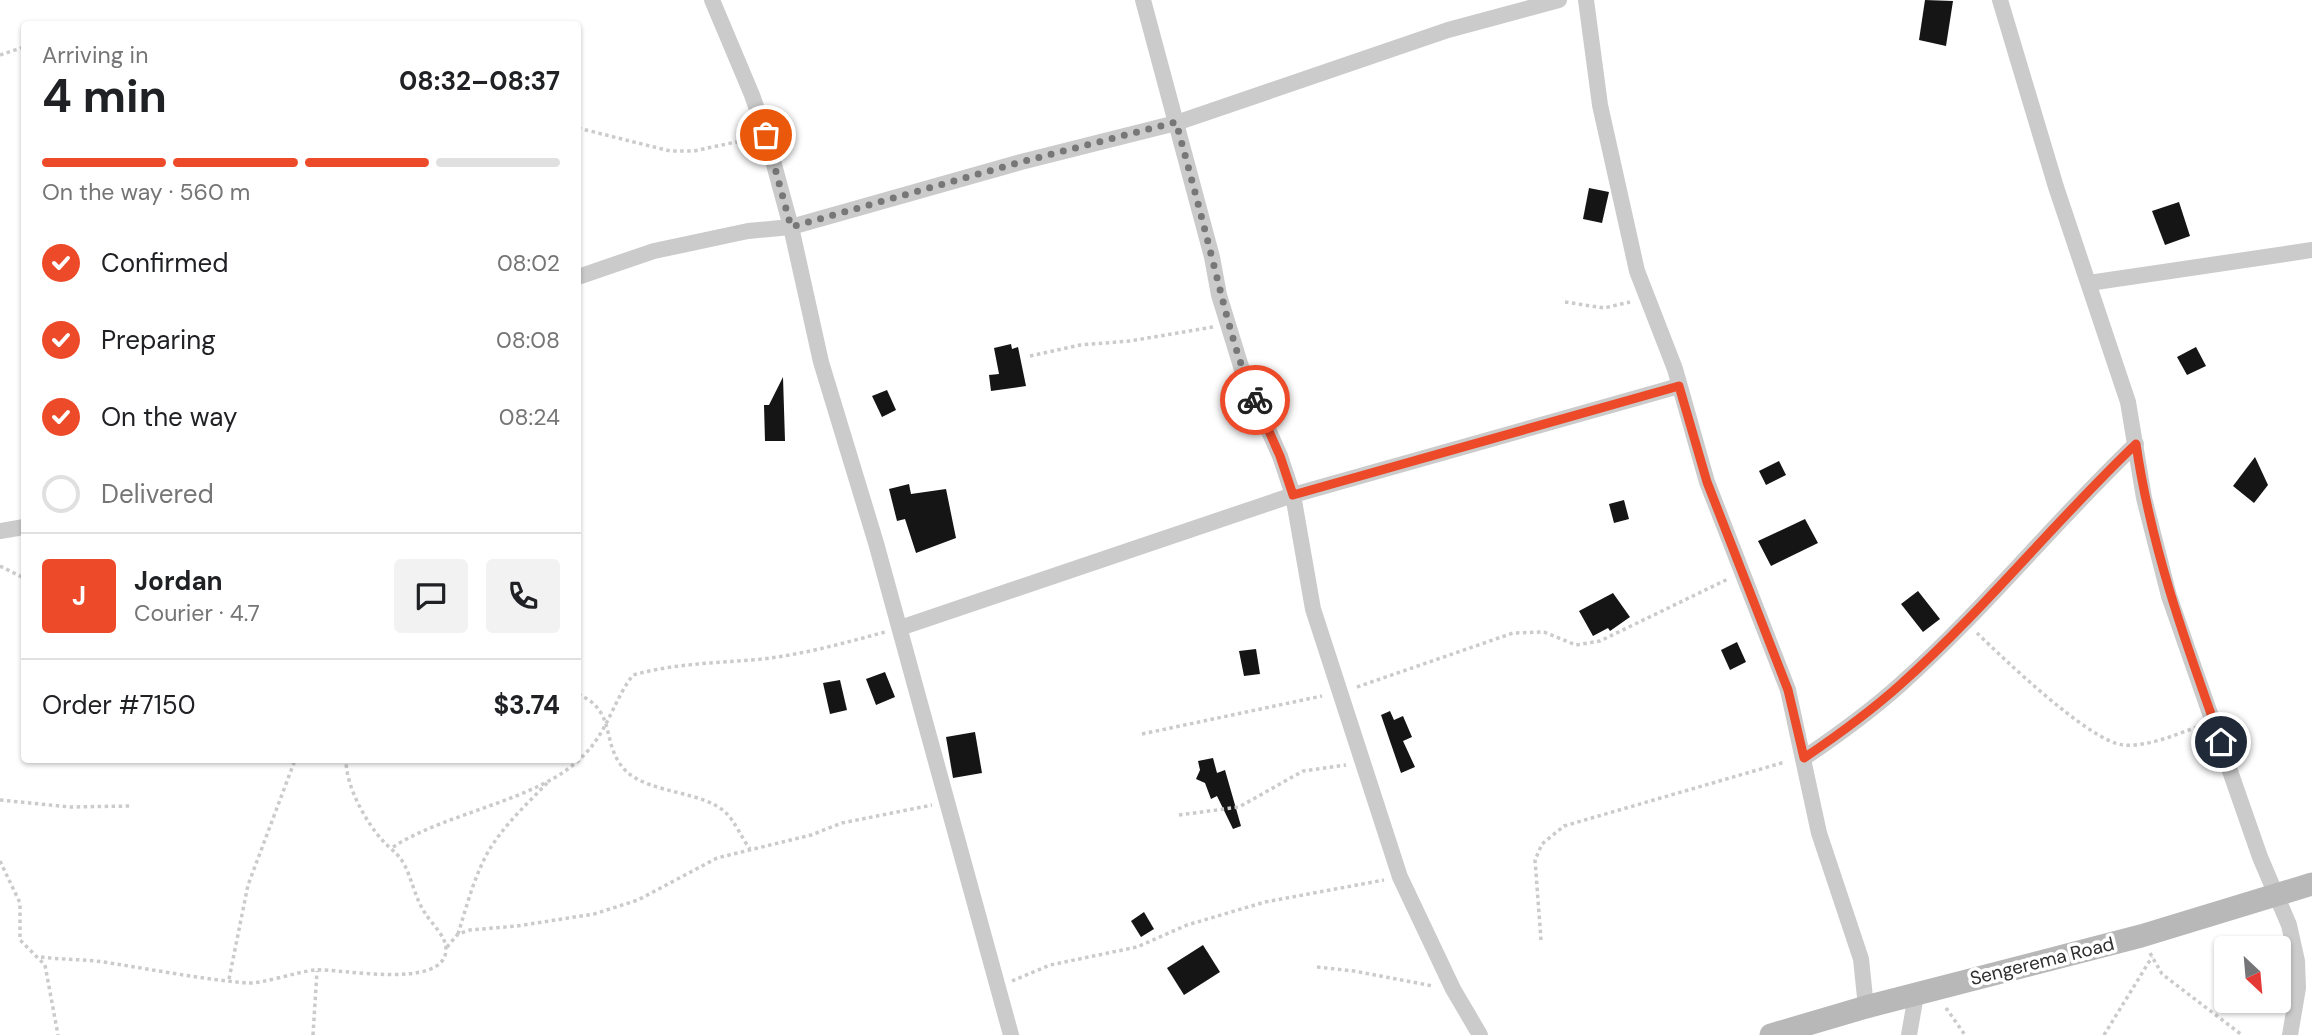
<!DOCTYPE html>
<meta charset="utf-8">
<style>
body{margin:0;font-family:"DM Sans",sans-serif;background:#f2f2f2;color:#202124;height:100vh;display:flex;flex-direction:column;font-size:26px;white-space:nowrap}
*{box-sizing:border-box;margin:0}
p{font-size:23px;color:#757577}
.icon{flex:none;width:38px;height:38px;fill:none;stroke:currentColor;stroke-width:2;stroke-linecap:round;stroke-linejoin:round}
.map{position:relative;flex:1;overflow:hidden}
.panel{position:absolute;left:21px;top:21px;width:560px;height:742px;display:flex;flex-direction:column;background:#fff;border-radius:7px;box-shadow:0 2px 5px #0004}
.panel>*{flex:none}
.needle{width:46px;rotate:154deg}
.controls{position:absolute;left:2214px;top:936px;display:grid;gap:14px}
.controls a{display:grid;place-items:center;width:77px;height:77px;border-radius:7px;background:#fff;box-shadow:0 2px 5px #0004;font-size:35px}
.pin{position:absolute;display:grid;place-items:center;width:60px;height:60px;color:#fff;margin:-30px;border:4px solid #fff;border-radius:50%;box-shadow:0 2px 7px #0007}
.courier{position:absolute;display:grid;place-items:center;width:70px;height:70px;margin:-35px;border:5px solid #ec4a29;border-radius:50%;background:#fff;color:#222;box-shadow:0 2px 9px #0007}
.head em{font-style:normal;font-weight:700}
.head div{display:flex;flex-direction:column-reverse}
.head{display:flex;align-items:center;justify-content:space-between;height:119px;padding:0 21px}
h1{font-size:46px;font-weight:700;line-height:52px}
.bar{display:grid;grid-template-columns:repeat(4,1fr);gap:10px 7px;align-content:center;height:84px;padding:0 21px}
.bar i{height:9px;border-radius:5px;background:#e0e0e0}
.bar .active{background:#ec4a29}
.bar p{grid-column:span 4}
.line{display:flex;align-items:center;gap:18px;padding:0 21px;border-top:2px solid #e0e0e0}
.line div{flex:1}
.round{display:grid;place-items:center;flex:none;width:74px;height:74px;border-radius:7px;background:#f2f2f2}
ol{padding:0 21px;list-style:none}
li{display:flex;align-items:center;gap:21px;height:77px}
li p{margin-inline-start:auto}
li .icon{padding:7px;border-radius:50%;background:#ec4a29;color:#fff;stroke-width:4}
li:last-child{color:#757577}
li i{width:38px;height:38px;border:4px solid #e0e0e0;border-radius:50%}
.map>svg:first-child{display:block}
.building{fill:#151515}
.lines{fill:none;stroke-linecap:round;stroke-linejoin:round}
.path{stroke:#cbcbcb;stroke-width:3.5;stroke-dasharray:3.5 3.5;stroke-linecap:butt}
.street{stroke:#cbcbcb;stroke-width:16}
.secondary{stroke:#b8b8b8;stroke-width:23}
.done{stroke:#777;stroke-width:7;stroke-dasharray:0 12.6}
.route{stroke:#ec4a29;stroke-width:9}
.labels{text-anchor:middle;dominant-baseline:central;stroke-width:7;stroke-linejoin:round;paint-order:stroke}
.street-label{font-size:19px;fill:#2e2e2e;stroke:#fff}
</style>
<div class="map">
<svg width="2312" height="1035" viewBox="0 0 2312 1035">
<rect width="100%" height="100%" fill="#fff"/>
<g class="building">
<path d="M1925,0L1953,1L1946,46L1919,40Z"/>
<path d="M1589,188L1609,192L1602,223L1583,219Z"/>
<path d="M2179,202L2190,236L2165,245L2152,211Z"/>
<path d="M1011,344L1012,349L1018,347L1026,386L991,391L989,375L999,374L994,348Z"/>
<path d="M2196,347L2206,366L2187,375L2177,357Z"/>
<path d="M783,377L785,441H765L764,405H769Z"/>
<path d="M887,390L896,410L882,417L872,396Z"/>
<path d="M2255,457L2268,485L2254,503L2233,486Z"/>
<path d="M1779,461L1786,475L1766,485L1759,471Z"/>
<path d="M909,484L911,494L946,489L956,538L916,553L905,519L897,521L889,489Z"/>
<path d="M1624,500L1629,519L1614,523L1609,504Z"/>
<path d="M1805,519L1818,543L1771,566L1758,541Z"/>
<path d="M1918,591L1940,619L1923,632L1901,604Z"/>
<path d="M1613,593L1630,617L1610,631L1608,628L1593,636L1579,611Z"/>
<path d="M1737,642L1746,662L1730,670L1721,650Z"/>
<path d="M1256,649L1260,674L1244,676L1239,651Z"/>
<path d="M885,672L895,697L876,705L866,679Z"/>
<path d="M840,680L847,710L830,714L823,683Z"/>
<path d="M1390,711L1394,720L1403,716L1412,737L1403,741L1415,767L1401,773L1381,715Z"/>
<path d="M975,732L982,773L953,778L946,737Z"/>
<path d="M1213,758L1217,773L1225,770L1241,826L1233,829L1217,796L1211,799L1205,783L1196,779L1200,770L1198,761Z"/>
<path d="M1144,912L1154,929L1141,937L1131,921Z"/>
<path d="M1203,945L1220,972L1184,995L1167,968Z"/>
</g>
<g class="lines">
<g class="path">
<path d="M0,55L24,47"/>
<path d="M578,128L670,151H694L750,139"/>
<path d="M1565,302L1604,308L1630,302"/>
<path d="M1030,356L1080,345L1130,341L1213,327"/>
<path d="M0,566L24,578"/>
<path d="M1977,633C2004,659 2089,741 2123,745C2147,747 2175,735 2197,727"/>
<path d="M1357,687L1513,633L1544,632L1576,645L1600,641L1728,579"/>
<path d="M578,694C619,712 599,745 627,772C652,794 704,791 726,813C735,821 742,839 750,849"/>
<path d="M1142,734L1322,696"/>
<path d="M0,800L70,807L130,806"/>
<path d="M1179,815L1239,807L1303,771L1346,765"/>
<path d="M393,847C447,812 540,800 582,757C608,732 613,701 633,675C676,663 719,663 763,659C804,654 845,643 885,632"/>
<path d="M0,861L20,903V940L45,965L58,1035"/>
<path d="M458,934C467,905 475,873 491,847C507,822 529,802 549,781"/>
<path d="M1541,940L1535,860L1542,844L1564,826L1785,762"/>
<path d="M447,947L458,934L470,930L517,926L594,914L638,900L717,858L811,835L842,823L932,805"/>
<path d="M2150,953L2162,974L2242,1035"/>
<path d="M41,957C64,960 87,959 110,963C155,970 201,979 247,983C262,984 296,972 315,970C339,968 446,991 446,949C446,936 431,923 425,913C415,898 412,879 404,864C398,853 390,849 383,841C365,821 346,786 346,760"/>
<path d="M1317,967L1354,971L1433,986"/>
<path d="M229,979L248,885L295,760"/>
<path d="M1012,981L1050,965L1137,947L1187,925L1265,902L1384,880"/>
<path d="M1946,1008L1965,1035"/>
<path d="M313,1035L317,971"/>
<path d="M2104,1035L2152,957"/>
</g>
<g class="street">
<path d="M712,0L752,95L766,135L791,227L821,362L876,543L1011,1035"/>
<path d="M1143,0L1212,257L1219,295L1243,373L1280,456L1293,495L1313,609L1400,877L1453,989L1480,1035"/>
<path d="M1586,0L1600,105L1637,271L1675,369L1707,482L1788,690L1819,833L1861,959L1866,1007"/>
<path d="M2000,0L2056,187L2128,402L2144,498L2169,596L2260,857L2289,925L2297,961L2298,988L2290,1035"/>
<path d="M578,277L654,251L748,231L791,227L1021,162L1176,123L1448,30L1559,0"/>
<path d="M2089,283L2312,250"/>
<path d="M0,531L24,527"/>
<path d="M900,628L1293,495L1679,386"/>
<path d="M1804,758C1838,735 1871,711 1901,684C1985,609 2055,521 2136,444"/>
<path d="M1909,1035L1916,995"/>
</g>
<path class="secondary" d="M1771,1035L1866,1007L2141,936L2312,884"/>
</g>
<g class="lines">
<path class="done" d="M766,135L791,227L1021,162L1176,122C1188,166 1200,210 1211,254C1224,304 1234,352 1255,400"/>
<path class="route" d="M1255,400L1280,456L1293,495L1679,386L1707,482L1788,690L1804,758C1838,735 1871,711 1901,684C1985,609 2055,521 2136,444C2151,548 2186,644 2221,742"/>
</g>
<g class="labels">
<g class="street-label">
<text transform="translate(2042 961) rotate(-14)">Sengerema Road</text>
</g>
</g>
</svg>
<div class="controls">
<a><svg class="needle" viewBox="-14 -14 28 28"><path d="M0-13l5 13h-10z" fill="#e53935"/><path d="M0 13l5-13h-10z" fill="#757577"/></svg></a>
</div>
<div class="pin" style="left:766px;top:135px;background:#ea580c"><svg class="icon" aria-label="bag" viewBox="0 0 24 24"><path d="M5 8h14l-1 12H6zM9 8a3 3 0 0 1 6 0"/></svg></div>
<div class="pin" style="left:2221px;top:742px;background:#1f2937"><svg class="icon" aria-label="home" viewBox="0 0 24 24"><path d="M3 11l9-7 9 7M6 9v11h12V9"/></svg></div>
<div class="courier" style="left:1255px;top:400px"><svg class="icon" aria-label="bike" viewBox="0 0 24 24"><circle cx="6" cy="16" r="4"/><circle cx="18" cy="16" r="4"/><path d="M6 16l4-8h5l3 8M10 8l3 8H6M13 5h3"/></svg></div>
<section class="panel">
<div class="head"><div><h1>4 min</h1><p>Arriving in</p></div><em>08:32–08:37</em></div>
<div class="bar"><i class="active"></i><i class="active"></i><i class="active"></i><i></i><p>On the way · 560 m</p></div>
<ol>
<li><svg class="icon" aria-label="check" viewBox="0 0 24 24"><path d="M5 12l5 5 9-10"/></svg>Confirmed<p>08:02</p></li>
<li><svg class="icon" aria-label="check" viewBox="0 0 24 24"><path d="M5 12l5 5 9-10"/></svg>Preparing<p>08:08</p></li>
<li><svg class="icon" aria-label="check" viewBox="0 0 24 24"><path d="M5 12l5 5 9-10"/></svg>On the way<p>08:24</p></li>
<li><i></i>Delivered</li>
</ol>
<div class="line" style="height:126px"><b class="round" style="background:#ec4a29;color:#fff">J</b><div><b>Jordan</b><p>Courier · 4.7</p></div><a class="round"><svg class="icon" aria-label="chat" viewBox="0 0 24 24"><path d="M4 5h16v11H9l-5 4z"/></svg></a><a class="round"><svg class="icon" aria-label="phone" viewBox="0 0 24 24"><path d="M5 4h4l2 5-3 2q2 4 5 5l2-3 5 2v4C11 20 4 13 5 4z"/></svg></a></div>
<div class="line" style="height:91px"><div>Order #7150</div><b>$3.74</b></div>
</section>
</div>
